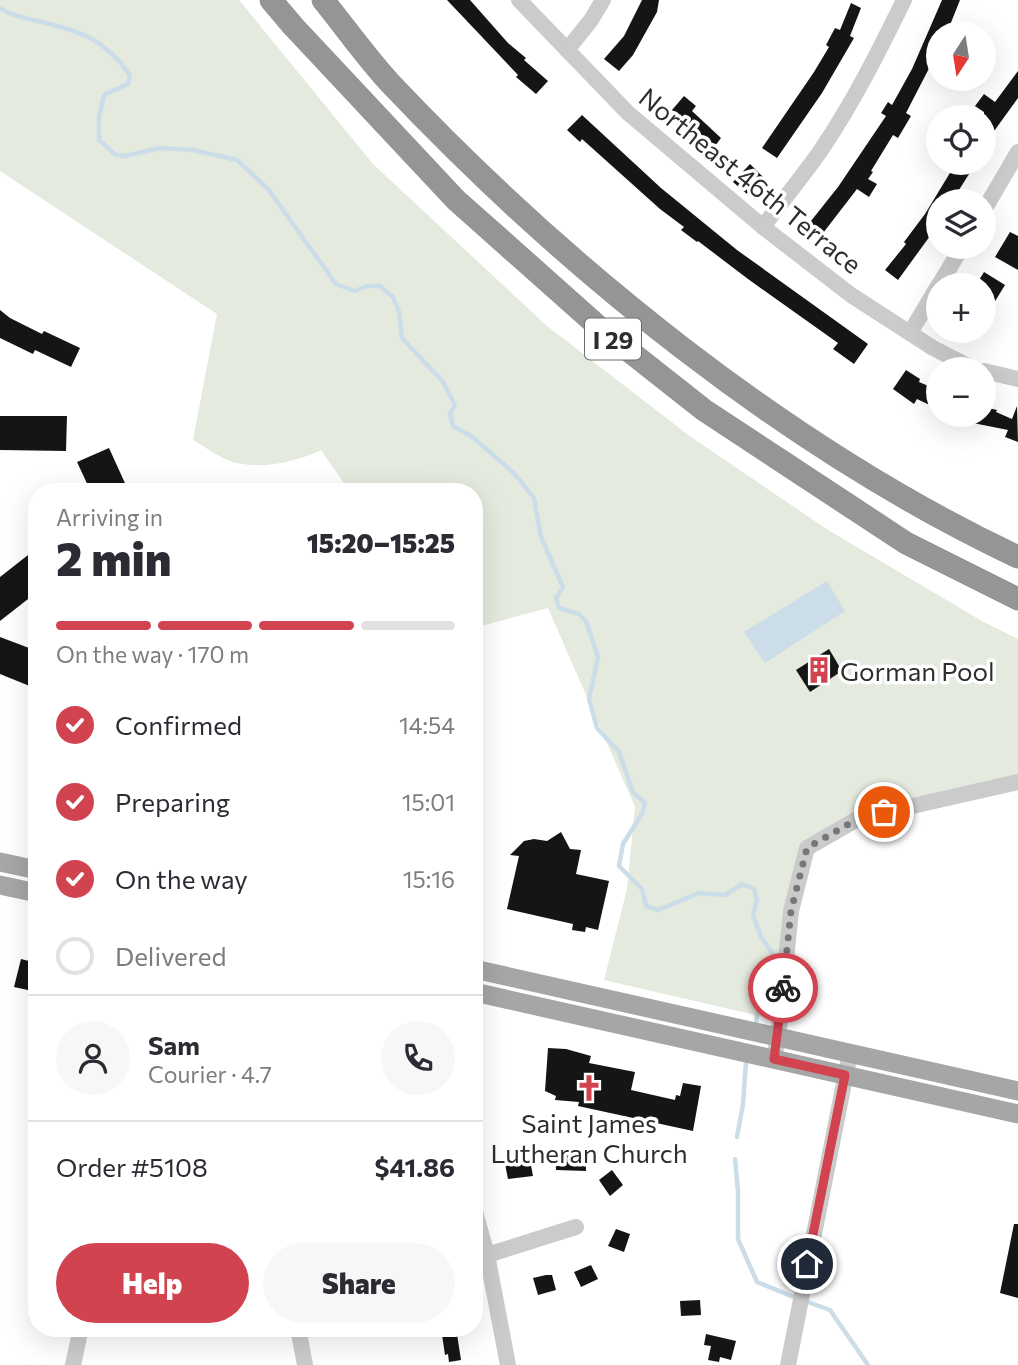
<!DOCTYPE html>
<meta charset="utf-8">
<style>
body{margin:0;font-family:Commissioner,sans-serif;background:#f7f7f7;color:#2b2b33;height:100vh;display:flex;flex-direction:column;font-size:26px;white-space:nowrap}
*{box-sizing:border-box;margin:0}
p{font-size:23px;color:#7c7c81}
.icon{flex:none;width:38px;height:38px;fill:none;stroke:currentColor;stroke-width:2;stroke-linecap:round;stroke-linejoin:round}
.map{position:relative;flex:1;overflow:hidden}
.sheet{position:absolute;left:28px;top:483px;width:455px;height:854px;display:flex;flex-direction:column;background:#fff;border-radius:28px;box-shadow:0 7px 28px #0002}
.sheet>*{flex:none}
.needle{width:46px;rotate:192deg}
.fabs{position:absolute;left:926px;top:21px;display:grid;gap:14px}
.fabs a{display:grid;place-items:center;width:70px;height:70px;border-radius:50%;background:#fff;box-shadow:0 7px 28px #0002;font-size:35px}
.pin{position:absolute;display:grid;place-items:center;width:60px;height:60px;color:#fff;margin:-30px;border:4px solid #fff;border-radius:50%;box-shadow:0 2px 7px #0007}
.courier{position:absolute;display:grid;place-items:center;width:70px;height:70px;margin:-35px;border:5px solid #d24350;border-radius:50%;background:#fff;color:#222;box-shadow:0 2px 9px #0007}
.headline em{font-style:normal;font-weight:800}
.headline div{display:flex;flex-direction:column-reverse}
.headline{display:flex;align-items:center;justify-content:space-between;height:119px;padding:0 28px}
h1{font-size:46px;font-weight:800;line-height:52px}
.bar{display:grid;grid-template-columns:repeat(4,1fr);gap:10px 7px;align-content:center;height:84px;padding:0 28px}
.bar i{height:9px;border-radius:5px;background:#e1e1e2}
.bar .current{background:#d24350}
.bar p{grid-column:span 4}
.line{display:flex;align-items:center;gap:18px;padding:0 28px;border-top:2px solid #e1e1e2}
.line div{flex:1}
.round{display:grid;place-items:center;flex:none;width:74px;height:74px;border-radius:37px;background:#f7f7f7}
ol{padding:0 28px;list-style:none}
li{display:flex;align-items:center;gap:21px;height:77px}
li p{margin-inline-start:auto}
li .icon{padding:7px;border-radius:50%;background:#d24350;color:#fff;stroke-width:4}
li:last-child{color:#7c7c81}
li i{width:38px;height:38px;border:4px solid #e1e1e2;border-radius:50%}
.cta{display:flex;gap:14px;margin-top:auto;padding:14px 28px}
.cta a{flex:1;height:80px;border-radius:42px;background:#d24350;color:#fff;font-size:28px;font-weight:800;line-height:80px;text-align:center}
.cta a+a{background:#f7f7f7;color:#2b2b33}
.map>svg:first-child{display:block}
.green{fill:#e4eadd}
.water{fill:#cbdde8}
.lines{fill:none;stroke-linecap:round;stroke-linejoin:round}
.stream{stroke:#cbdde8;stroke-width:4.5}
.building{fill:#151515}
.minor{stroke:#cbcbcb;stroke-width:16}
.major{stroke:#a6a6a6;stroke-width:19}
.highway{stroke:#959595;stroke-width:23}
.done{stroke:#777;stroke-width:7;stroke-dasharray:0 12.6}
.route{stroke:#d24350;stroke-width:9}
.labels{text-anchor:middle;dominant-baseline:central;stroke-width:7;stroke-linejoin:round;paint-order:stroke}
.shield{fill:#fff;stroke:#6d6d6d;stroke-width:2}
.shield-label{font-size:24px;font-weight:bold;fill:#2e2e2e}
.street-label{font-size:26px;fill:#2e2e2e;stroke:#fff}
.poi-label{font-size:26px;fill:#2e2e2e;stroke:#fff;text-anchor:start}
</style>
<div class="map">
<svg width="1018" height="1365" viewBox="0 0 1018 1365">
<rect width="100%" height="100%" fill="#fff"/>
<path class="green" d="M0,0H239L373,164L547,326L691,437L828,530L982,621L1018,639V775L911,798L910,806L859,818L807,848L780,947L768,1018L604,980L627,889L635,807L548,608L474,628V492H350L321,450C297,462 260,470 233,462C220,458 205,447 193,440L217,314L0,171Z"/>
<path class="water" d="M827,581L845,611L765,663L744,632Z"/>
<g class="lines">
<g class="stream">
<path d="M0,8C11,16 23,17 37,21C78,30 106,39 130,76L128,84L104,95L99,117V140L116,155L125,156L160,148L193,150L237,160L268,189L336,284L355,291L367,286H380L393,297L399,312L402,338L443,382L455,405L450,414L453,426L471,436L513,472L534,498L541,537L563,587L556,598L559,608L579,614L586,621L598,657L589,699L597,728L619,752L633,792L645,803L643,812L623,844L619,866L642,889L646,906L658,910L699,893L725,895L742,884L754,889L757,900L753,915L761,937L777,960L774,975L761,988L756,1023"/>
<path d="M737,1137L743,1104L746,1062"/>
<path d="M735,1159L738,1191V1239L757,1282L796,1298"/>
<path d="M805,1301L830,1310L868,1365"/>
</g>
</g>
<g class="building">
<path d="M447,0H470L508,43L526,58L524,60L548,81L536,94L516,77L518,75Z"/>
<path d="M642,0H659L657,12L633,55L619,71L604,59L624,36Z"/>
<path d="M942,0H960L950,25L968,33H938V51L906,113L911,116L898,138L893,135L871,171L873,172L868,179L877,184L869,197L857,189L820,237L807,226L838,187L886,116L881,113L888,102L892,105L912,69Z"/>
<path d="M851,3L861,8L850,36L854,38L822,93L777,158L762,148L814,72L829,47L826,45L835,28L840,30Z"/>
<path d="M1018,71V98L984,145V112L975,106L984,94L995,102Z"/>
<path d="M684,96L696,106L692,111L721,138L715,146L672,110Z"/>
<path d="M582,115L661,188L737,250L868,344L854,364L833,349L838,343L748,279L698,241L697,242L681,230L684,227L660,209L582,139L580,142L567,130Z"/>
<path d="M956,163H976L952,201H938V225L898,280L885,270L906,244L904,242L925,214Z"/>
<path d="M750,164L763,177L747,194L733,182Z"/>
<path d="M1010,232L1018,236V270L995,257Z"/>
<path d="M984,272L1005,285L994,303L984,296V285H976Z"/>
<path d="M0,310L10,318L42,334L44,331L80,348L71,367L35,350L33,354L0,338Z"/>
<path d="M906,370L920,379L919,382L938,390V409L917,399L914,404L893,389Z"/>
<path d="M1017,406L1018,442L1005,437L1008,430L958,420L959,415H984V407L997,410L996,412L1012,419Z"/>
<path d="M0,416H67L66,451L0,450Z"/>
<path d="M109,448L129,492H91L77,462Z"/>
<path d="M37,548V592L0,621V577Z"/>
<path d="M0,637L37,651V689L0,674Z"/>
<path d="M829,649L842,671L810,692L796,670Z"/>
<path d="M561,832L570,849L581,850L576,874L609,881L598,930L586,927L585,932L572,930L573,924L507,909L519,856L510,855L524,841L534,839L547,841Z"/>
<path d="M21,959L37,963V992L14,987Z"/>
<path d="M548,1048L566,1049L591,1056L589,1063L635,1072L631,1090L675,1100L676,1095L680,1096L683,1083L701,1086L693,1131L578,1106L579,1102L555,1100L556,1096L545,1091Z"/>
<path d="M586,1153V1171L556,1170L555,1154Z"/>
<path d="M530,1160L533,1176L508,1179L505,1164Z"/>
<path d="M612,1170L623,1185L610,1196L599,1180Z"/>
<path d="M1014,1224H1018V1298L1000,1293Z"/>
<path d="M616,1229L630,1234L624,1252L608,1246Z"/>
<path d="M591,1265L598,1279L581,1287L574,1272Z"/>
<path d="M546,1275H552L556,1290L538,1295L533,1278Z"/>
<path d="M700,1300L701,1315L681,1316L680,1301Z"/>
<path d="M441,1328H456L461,1360L449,1362L448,1354L445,1355Z"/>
<path d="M706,1334L736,1341L731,1360L720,1357L719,1362L708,1360L711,1346L704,1345Z"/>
</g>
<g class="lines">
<g class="minor">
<path d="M519,0L628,113L763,227L851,295L933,348L974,369"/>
<path d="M567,50L591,20L603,0"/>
<path d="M984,210L1018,152"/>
<path d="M763,227C782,201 803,176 821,150C853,103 879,51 904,0"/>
<path d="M939,285L962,247"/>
<path d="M910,333L938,286"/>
<path d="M984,371L1018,379"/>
<path d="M774,1059L778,1037L791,911L807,848L859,818L1018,782"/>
<path d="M474,1208L487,1255L508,1365"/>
<path d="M487,1255L576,1227"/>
<path d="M298,1328L305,1365"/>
<path d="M73,1365L81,1328"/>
<path d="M788,1365L850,1053"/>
</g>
<g class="major">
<path d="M0,862L37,870"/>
<path d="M0,885L37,893"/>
<path d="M474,969L1018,1091"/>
<path d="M474,992L1018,1114"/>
</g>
<g class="highway">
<path d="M271,0L293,26L456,200L600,328L704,410L906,543L1018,599"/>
<path d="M323,0C345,27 366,57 390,83C565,268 787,448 1018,557"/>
</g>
</g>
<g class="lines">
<path class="done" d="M783,988L791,911L807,848L859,818L884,812"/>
<path class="route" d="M783,988L774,1059L845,1075L807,1264"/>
</g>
<defs>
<symbol id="building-bare" viewBox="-9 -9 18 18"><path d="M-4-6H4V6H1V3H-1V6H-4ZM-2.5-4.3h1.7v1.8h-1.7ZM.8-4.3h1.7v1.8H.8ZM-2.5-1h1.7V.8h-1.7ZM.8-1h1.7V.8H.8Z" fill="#d24350" stroke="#fff" stroke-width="2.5" paint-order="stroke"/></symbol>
<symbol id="church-bare" viewBox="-9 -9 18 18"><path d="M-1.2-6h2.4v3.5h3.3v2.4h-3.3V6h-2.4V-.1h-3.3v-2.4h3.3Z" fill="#d24350" stroke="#fff" stroke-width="2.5" paint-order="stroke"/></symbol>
</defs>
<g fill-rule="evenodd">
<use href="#building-bare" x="800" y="651" width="38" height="38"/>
<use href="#church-bare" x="570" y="1069" width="38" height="38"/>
</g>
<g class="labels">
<rect class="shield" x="585" y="318.5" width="56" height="41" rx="5"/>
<g class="shield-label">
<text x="613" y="339">I 29</text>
</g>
<g class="street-label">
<text transform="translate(751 180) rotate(39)">Northeast 46th Terrace</text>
</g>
<g class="poi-label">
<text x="840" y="670">Gorman Pool</text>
<text x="589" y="1122" text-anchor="middle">Saint James<tspan x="589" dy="30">Lutheran Church</tspan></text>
</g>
</g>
</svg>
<div class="fabs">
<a><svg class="needle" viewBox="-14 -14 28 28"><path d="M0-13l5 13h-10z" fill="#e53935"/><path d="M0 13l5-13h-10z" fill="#7c7c81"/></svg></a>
<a><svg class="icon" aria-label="locate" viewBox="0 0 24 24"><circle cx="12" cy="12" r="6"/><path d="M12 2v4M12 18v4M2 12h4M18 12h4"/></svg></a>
<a><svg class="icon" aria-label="layers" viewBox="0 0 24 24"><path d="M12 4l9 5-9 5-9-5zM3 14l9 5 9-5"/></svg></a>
<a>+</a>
<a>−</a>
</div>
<div class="pin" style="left:884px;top:812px;background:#ea580c"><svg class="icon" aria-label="bag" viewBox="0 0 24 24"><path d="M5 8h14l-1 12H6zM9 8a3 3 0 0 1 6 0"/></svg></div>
<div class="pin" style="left:807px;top:1264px;background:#1f2937"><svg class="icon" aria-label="home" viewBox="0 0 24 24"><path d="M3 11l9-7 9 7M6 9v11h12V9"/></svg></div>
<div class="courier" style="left:783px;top:988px"><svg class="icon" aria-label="bike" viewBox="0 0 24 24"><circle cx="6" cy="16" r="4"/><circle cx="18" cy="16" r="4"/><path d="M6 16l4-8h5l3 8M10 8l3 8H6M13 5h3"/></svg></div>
<section class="sheet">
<div class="headline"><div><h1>2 min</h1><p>Arriving in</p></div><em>15:20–15:25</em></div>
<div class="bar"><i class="current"></i><i class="current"></i><i class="current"></i><i></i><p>On the way · 170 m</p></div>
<ol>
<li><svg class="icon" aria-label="check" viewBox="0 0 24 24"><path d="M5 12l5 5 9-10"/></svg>Confirmed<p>14:54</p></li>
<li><svg class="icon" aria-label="check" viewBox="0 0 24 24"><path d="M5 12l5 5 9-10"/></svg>Preparing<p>15:01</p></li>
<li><svg class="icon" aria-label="check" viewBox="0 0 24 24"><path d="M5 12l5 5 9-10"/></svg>On the way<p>15:16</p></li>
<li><i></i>Delivered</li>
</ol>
<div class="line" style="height:126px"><a class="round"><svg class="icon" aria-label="person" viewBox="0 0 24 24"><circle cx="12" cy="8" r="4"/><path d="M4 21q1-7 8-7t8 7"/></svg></a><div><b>Sam</b><p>Courier · 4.7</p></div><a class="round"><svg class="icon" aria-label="phone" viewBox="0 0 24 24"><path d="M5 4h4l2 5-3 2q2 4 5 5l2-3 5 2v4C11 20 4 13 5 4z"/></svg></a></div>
<div class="line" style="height:91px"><div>Order #5108</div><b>$41.86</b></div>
<div class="cta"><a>Help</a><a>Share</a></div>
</section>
</div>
